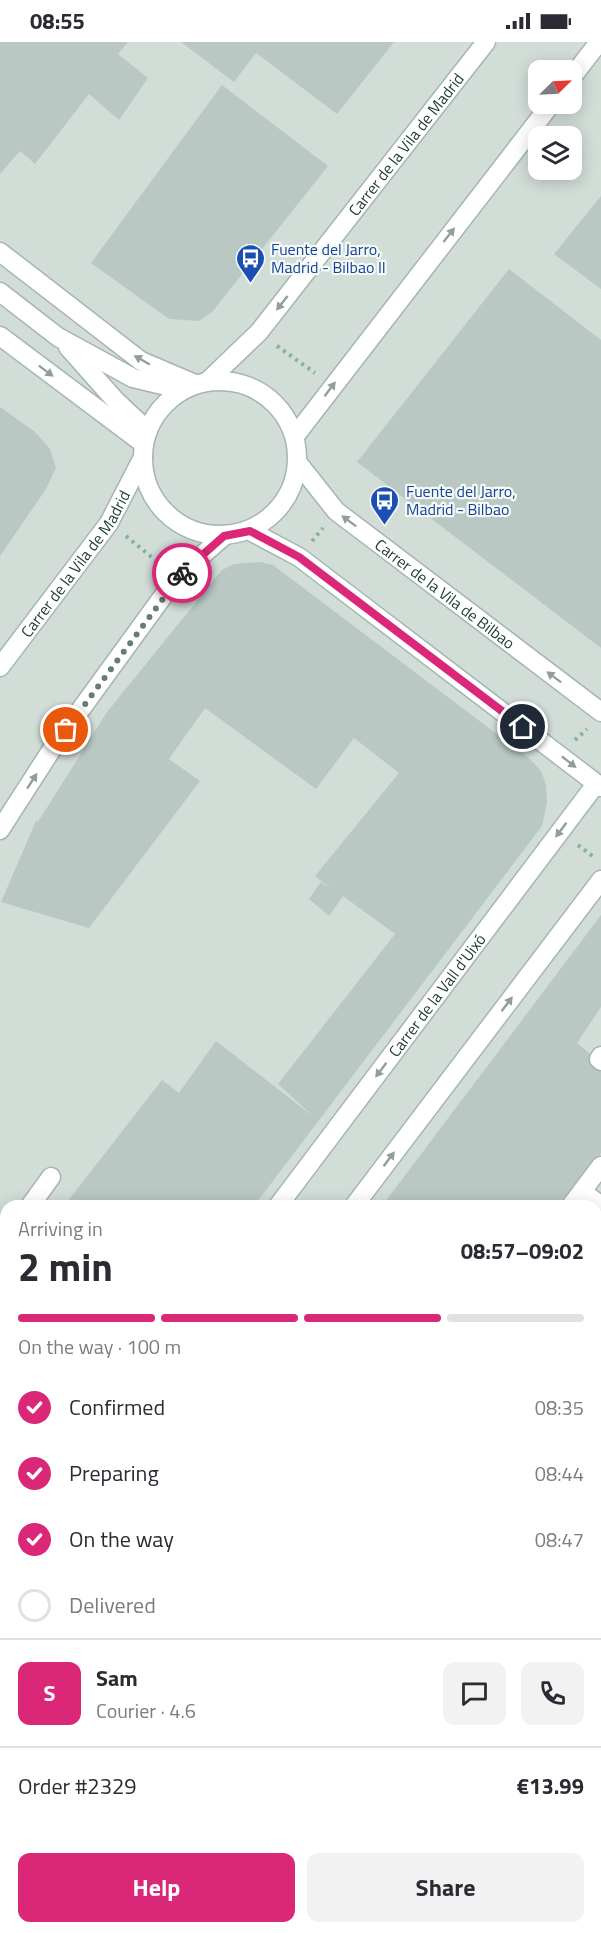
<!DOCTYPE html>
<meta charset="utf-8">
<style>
body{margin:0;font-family:"Titillium Web",sans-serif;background:#f2f2f3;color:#2b2b33;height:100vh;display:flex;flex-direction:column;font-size:22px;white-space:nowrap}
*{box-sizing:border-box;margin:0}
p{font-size:20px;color:#7c7c81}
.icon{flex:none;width:33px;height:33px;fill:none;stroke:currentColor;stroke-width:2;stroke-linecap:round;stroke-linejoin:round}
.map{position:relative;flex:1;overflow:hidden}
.sheet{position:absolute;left:0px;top:1158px;width:602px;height:734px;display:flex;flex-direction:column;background:#fff;border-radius:18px 18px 0 0;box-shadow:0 3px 15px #0003}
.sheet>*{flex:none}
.needle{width:39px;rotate:66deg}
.tools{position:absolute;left:528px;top:18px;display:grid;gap:12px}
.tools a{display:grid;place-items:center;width:54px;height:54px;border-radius:12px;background:#fff;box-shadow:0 3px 15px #0003;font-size:30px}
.pin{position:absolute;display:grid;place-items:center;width:51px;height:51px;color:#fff;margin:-26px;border:3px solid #fff;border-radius:50%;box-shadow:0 2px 6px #0007}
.courier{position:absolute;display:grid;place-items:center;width:60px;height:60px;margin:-30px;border:4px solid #db2777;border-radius:50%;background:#fff;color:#222;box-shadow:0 2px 8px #0007}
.headline em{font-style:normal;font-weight:700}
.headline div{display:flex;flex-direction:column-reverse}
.headline{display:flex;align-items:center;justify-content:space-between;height:102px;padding:0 18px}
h1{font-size:39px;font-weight:700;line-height:45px}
.bar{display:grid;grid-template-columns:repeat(4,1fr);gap:9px 6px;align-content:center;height:72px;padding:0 18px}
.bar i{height:8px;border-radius:4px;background:#e1e1e2}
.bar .active{background:#db2777}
.bar p{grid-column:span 4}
.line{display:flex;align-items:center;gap:15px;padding:0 18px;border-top:2px solid #e1e1e2}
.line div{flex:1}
.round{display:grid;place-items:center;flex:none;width:63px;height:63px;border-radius:12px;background:#f2f2f3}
ol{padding:0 18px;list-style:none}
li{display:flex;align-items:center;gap:18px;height:66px}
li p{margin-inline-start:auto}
li .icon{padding:6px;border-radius:50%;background:#db2777;color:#fff;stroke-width:4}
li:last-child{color:#7c7c81}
li i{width:33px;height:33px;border:3px solid #e1e1e2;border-radius:50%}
.action{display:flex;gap:12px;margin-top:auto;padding:12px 18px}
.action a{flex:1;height:69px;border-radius:12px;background:#db2777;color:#fff;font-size:24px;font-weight:700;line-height:69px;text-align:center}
.action a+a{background:#f2f2f3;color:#2b2b33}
.status{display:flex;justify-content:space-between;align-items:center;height:42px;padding:0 30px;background:#fff;direction:ltr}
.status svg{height:16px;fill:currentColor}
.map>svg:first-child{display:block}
.built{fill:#d2ddd8;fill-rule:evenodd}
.green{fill:#bddec5}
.building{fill:#b9c8c2}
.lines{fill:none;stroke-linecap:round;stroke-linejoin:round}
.minor-casing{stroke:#a6b5b0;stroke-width:21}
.path{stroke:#85b1a1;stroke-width:4;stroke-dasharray:3 4.5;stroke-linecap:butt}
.minor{stroke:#fff;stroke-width:18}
.oneway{fill:#919f9a}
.done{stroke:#677c75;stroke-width:6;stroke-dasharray:0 10.8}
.route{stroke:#db2777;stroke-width:8}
.labels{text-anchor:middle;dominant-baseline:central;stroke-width:4.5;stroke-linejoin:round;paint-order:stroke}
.street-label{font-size:16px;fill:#233f36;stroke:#f5faf7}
.transit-label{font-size:16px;fill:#164399;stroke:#f5faf7;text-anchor:start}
</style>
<div class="status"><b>08:55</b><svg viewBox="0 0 49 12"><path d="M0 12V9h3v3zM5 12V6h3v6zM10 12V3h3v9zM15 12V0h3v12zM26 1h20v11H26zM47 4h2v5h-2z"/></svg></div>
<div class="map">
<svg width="601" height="1891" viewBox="0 0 601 1891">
<rect width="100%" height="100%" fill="#e4ede9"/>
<path class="built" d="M0,0H601V1891H0ZM538,28H572V62H538ZM538,94H572V128H538ZM6,1164H596V1886H6Z"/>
<path class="green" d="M0,1461L6,1466V1620L0,1628Z"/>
<g class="building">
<path d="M0,0H128L118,12L148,36L119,78L89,52L35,122L20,109L0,132Z"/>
<path d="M181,0H394L337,72L256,11L234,40Z"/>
<path d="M222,43L328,124L212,270L199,279L169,277L91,221Z"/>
<path d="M601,154V247L554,212Z"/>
<path d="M509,227L601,298V606L357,420Z"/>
<path d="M0,365L35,390L50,407L56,426L46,447L0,514Z"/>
<path d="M260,520L273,523L530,717L541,729L546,743L547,760L542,784L254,1164H64L162,1038L179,1051L216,999L314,1075L278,1042L395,892L343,854L329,874L309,857L321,840L333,848L315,834L399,731L354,696L316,747L205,666L169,717L200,739L89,886L1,860L36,779L38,780L107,670L222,528L234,522Z"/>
<path d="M601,873V965L577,1001L601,1021V1111L561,1164H382Z"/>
<path d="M0,1333L6,1338V1443L0,1439Z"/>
<path d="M596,1538L601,1542V1698L596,1695Z"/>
<path d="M6,1640V1771L0,1779V1647Z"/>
<path d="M0,1866L6,1871V1886H26L33,1891H0Z"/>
<path d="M216,1886H279L274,1891H212Z"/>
<path d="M341,1886H365L372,1891H336Z"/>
<path d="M405,1886H462L458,1891H412Z"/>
</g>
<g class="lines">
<defs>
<g id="minor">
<path d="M572,35L599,0"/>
<path d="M0,210L141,319L195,342"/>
<path d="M0,250L58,295L133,336L183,348"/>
<path d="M0,294L144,402"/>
<path d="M68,305L115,358L148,389"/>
<path id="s1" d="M208,339L259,290L486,0"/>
<circle cx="220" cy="416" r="77"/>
<path d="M295,394L551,62"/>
<path id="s2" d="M298,421L336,469L601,670"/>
<path d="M250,489L299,515L601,745"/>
<path id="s3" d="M0,625L109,481L143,415"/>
<path d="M0,788L52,707L177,535L224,494"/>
<path d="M601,1014L599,1017L601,1019"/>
<path d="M582,1149L601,1164"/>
<path d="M30,1164L51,1135"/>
<path id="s4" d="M278,1164L596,742"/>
<path d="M354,1164L601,838"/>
<path d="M571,1164L601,1124"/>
<path d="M0,1204L6,1196"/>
<path d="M0,1279L6,1284"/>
<path d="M596,1330L601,1334"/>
<path d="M596,1535L601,1540"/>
<path d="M596,1734L601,1738"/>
<path d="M596,1801L601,1794"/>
<path d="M0,1830L6,1823"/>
<path d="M71,1886L79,1891"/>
<path d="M378,1886L385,1891"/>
<path d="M303,1891L308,1886"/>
<path d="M527,1891L531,1886"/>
</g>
</defs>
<use href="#minor" class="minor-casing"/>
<g class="path">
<path d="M277,304L315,331"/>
<path d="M126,494L160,522"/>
<path d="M312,499L323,486"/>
<path d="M575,698L587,687"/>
<path d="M578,803L595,816"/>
</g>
<use href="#minor" class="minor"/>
</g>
<defs><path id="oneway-solid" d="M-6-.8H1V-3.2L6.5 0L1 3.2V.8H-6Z" transform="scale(1.5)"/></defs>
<g class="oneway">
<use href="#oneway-solid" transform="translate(449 193) rotate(-52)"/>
<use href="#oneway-solid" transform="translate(282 261) rotate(128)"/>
<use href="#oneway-solid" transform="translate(142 318) rotate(-150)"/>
<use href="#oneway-solid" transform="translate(46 329) rotate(37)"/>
<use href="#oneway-solid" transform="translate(330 347) rotate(-53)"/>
<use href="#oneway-solid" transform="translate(349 479) rotate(-143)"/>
<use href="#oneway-solid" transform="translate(554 635) rotate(-143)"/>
<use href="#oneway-solid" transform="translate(569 720) rotate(38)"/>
<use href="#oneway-solid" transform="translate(32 739) rotate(-57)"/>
<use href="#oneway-solid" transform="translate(561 788) rotate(127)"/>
<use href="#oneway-solid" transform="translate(507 962) rotate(-53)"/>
<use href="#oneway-solid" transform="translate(381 1028) rotate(127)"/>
<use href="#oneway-solid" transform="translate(389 1117) rotate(-53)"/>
</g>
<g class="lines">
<path class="done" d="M66,688L182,531"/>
<path class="route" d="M182,531L224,494L250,489L299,515L523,685"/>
</g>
<defs>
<symbol id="bus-pin" viewBox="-11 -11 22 30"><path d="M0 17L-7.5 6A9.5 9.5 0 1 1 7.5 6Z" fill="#1a4fb4" stroke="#f5faf7"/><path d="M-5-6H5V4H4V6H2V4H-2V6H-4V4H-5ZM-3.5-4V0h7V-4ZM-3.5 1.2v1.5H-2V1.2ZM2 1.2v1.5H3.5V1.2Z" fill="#fff"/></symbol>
</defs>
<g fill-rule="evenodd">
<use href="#bus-pin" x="234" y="200" width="33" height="45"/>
<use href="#bus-pin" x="368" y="442" width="33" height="45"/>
</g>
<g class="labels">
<g class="street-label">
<text stroke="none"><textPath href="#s1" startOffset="309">Carrer de la Vila de Madrid</textPath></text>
<text stroke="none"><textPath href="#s3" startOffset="128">Carrer de la Vila de Madrid</textPath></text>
<text stroke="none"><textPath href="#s2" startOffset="198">Carrer de la Vila de Bilbao</textPath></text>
<text stroke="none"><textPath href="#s4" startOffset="264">Carrer de la Vall d'Uixó</textPath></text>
</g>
<g class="transit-label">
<text x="271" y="207">Fuente del Jarro,<tspan x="271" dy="18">Madrid - Bilbao II</tspan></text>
<text x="406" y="449">Fuente del Jarro,<tspan x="406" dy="18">Madrid - Bilbao</tspan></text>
</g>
</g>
</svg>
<div class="tools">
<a><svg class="needle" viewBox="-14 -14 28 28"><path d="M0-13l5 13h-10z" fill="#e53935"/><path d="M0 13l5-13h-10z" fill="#7c7c81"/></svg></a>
<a><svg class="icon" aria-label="layers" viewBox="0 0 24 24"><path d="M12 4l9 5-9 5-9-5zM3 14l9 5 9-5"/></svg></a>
</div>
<div class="pin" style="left:66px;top:688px;background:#ea580c"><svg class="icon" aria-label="bag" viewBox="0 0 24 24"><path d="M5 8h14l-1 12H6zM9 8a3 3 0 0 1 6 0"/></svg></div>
<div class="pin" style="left:523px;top:685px;background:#1f2937"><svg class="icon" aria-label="home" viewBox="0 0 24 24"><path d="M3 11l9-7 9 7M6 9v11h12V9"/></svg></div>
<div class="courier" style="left:182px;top:531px"><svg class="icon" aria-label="bike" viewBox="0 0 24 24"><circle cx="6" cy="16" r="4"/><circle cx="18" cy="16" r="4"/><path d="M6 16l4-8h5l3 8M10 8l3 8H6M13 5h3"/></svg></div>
<section class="sheet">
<div class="headline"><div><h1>2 min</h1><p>Arriving in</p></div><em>08:57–09:02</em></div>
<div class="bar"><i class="active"></i><i class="active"></i><i class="active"></i><i></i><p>On the way · 100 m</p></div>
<ol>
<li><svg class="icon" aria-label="check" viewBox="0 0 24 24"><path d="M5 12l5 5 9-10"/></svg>Confirmed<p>08:35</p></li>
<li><svg class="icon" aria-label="check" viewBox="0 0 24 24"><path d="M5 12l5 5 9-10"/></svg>Preparing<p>08:44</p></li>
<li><svg class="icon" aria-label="check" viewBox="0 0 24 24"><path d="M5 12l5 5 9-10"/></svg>On the way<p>08:47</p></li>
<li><i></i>Delivered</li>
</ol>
<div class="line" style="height:108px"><b class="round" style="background:#db2777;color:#fff">S</b><div><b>Sam</b><p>Courier · 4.6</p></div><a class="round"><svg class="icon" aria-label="chat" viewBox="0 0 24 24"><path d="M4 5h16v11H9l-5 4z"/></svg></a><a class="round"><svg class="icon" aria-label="phone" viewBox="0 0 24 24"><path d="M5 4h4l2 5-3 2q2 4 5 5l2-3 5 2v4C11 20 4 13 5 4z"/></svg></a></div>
<div class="line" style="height:78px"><div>Order #2329</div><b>€13.99</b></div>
<div class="action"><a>Help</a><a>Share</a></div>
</section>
</div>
